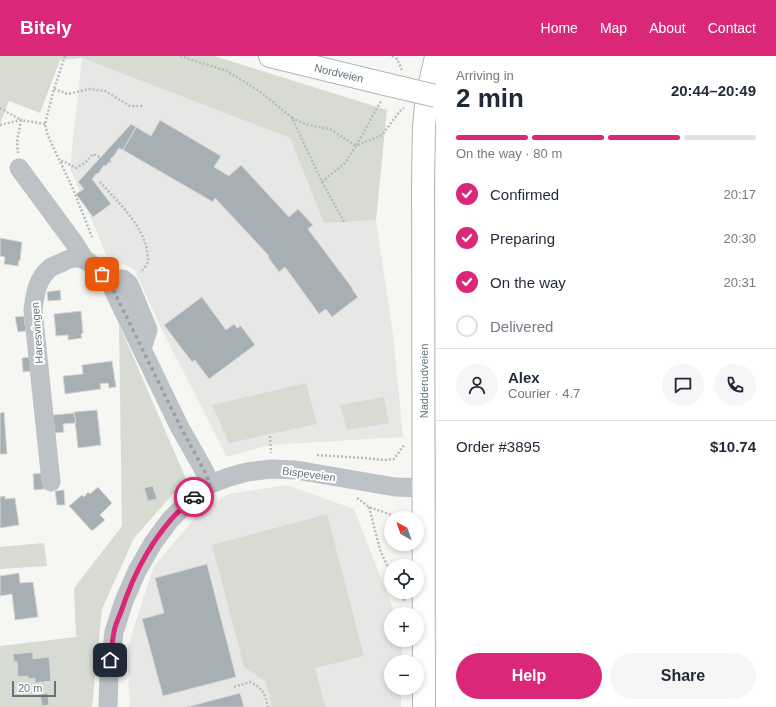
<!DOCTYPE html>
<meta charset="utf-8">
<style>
body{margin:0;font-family:Arial,sans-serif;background:#f6f6f7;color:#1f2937;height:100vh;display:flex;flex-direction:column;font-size:15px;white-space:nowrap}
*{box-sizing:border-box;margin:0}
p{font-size:13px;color:#747a83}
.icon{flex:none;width:22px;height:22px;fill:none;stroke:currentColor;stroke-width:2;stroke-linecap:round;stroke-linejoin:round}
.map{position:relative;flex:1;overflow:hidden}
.drawer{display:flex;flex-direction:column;background:#fff;width:340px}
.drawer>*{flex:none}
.needle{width:26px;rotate:320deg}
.tools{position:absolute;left:384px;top:455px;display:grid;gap:8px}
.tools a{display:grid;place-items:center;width:40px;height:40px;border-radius:50%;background:#fff;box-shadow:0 2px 6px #0003;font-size:20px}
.scale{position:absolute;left:12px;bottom:10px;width:44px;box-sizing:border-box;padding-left:4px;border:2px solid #62757d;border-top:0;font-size:11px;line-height:14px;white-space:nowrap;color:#62757d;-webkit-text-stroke:3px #fff;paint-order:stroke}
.pin{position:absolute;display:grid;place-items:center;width:34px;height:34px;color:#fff;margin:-17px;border-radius:8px;box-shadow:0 2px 6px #0006}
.courier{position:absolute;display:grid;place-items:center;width:40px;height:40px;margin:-20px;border:3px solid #db2777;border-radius:50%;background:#fff;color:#222;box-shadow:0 1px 5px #0007}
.summary em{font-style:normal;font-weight:800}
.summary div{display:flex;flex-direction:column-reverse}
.summary{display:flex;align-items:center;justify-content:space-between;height:68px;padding:0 20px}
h1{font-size:26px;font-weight:800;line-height:30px}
.bar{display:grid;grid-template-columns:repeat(4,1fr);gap:6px 4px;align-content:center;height:48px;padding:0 20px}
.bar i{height:5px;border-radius:3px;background:#e0e1e3}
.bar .on{background:#db2777}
.bar p{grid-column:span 4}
.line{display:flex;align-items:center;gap:10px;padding:0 20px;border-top:1px solid #e0e1e3}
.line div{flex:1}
.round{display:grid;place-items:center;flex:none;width:42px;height:42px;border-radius:21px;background:#f6f6f7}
ol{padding:0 20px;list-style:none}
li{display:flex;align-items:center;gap:12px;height:44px}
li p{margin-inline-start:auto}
li .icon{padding:4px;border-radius:50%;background:#db2777;color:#fff;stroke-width:4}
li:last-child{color:#747a83}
li i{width:22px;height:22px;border:2px solid #e0e1e3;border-radius:50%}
.button{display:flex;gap:8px;margin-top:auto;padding:8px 20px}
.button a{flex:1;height:46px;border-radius:24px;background:#db2777;color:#fff;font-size:16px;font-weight:800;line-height:46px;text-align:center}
.button a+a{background:#f6f6f7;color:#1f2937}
header{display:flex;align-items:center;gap:24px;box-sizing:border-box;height:56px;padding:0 20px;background:#db2777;color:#fff}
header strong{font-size:19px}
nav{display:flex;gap:22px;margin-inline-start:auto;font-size:14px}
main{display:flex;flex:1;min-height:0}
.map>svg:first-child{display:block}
.built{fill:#e7e7e6}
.green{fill:#d7dbd2}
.building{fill:#a6b0b4;stroke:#d8d7d5}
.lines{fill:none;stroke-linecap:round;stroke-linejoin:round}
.major-casing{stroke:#b0b6b9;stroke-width:24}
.path{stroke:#b9bcbe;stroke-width:2.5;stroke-dasharray:2 2;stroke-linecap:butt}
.minor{stroke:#bcc2c5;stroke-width:19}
.major{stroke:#fff;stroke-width:22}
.major-bridge-casing{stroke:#b0b6b9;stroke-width:24;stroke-linecap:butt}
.major-bridge{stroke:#fff;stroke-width:22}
.done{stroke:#96a2a6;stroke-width:4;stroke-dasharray:0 7.2}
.route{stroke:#db2777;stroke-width:5}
.labels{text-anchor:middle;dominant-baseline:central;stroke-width:4;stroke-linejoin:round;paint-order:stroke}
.street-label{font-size:11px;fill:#62757d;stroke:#fff}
</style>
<header>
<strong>Bitely</strong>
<nav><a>Home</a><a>Map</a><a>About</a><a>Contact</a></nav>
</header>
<main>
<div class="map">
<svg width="436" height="651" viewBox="0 0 436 651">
<rect width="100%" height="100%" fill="#f6f6f3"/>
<g class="built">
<path d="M82,2L290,82L324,166L376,164L393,278L403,381L269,389L227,401L163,276L134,213L107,201L70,112Z"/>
<path d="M287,429L354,453L395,558H391V584H402V606H391V632H401V651H130L127,593L154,510L201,455L229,438Z"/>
</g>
<g class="green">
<path d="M0,0H214L387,54L376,164L324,167L290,82L82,2L60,4L40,57L9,45L0,68Z"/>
<path d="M119,268L186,423L134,482L102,553L92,651H0V590L76,581L74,532L122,470Z"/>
<path d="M306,327L317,368L229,387L212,349Z"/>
<path d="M384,341L389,367L347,374L340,349Z"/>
<path d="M436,359V651H434V481Z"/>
<path d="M327,458L364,600L315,612L325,651H272L266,626L244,611L212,489Z"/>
<path d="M44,487L47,510L0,513V491Z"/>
</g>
<g class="building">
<path d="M160,64L221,100L214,111L229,120L241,109L289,161L298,153L313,169L308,173L353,233H352L358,241L332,261L326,253L319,258L285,211L279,216L268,201L269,200L215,142L213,146L123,94L136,71L151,80Z"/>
<path d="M131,68L136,71L123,94L119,92L113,101H112L106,110L104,109L98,118L97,117L92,123L111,148L93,161L76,138L84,133L78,126Z"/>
<path d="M0,182L22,186L20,205L19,204L18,210L4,208L5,201L0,200Z"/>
<path d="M60,234L61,244L48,245L47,236Z"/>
<path d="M202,241L226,274L234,268L237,272L241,270L255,289L209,323L195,304L192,306L164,269Z"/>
<path d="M81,255L83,277L81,278L82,282L68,284V279L56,280L54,258Z"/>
<path d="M24,260L26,275L18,276L15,261Z"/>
<path d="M31,301L32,315L23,316L22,302Z"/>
<path d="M112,305L116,331L109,332L108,327L100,328L101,333L65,338L63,320L83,318L82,309Z"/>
<path d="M97,354L101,389L78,392L74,356Z"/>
<path d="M4,356L7,398H0V357Z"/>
<path d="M74,357L76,367L63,368L64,376L55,377L53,359Z"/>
<path d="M43,417L44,433L34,434L33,418Z"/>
<path d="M153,430L157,443L148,445L144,432Z"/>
<path d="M98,431L112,447L100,459L105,464L92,475L69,450L82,439L84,441L88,436L90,438Z"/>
<path d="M64,434L65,449H57L55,435Z"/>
<path d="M5,440V443L15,442L19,469L0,472V441Z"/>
<path d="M207,508L236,621L163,640L142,563L164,557L155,522Z"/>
<path d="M19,517L20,527L33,526L38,561L15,564L12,538L0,540V520Z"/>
<path d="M33,596V603L49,601L51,625L35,627V622L28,623V620L18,621L17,606H14L13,598Z"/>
<path d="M48,637L49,649L42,650L40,638Z"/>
<path d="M240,637L244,651H187Z"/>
</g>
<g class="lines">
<defs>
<g id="major">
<path d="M270,0L385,28"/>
<path d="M424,651L423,127L424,70L427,40L436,1"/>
</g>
</defs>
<use href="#major" class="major-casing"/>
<g class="path">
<path d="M65,0L54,33L45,68L48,80L73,133L92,181"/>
<path d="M180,0L227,15L262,37L292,62L322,126L344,166"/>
<path d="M392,0L397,3L402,14"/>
<path d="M54,33L68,38L89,33L105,35L130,50H143"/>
<path d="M0,52L21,64L17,86L18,97"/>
<path d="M292,62L308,69L330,73L356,90L381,45"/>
<path d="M0,69L21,64L45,68"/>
<path d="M61,105L65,106L76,112L85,107L93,98L101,102"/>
<path d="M109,105L111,106"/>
<path d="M100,126C117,145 142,168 147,194C147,197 148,200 148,203C148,208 144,213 140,216"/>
<path d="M322,126L345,107L356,90L382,79L400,55L404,52"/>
<path d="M270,380L271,397"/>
<path d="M317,399L364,402L384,404L394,403L404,389"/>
<path d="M357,442L369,451L392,459L395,462"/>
<path d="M369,451L380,494L391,518"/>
<path d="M399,536L405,546"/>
<path d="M234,631L250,626C263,632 265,638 268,651"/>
</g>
<g class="minor">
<path d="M19,112L75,188L85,204"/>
<path d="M109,225L123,223L129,228L148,274L142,293"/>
<path d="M51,426L33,254C35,238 37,223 50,212C53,210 58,208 61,207C66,204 74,201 79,202C92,205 100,216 109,225L179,370L205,416L210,428"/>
<path d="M108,651L109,618L114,576L124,545L137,515L153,487L170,464L188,446L210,428L229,421L247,416L271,413L296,414L395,431L424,432"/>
</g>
<use href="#major" class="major"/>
<defs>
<path id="major-bridge" d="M385,28L436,40"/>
</defs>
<use href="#major-bridge" class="major-bridge-casing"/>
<use href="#major-bridge" class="major-bridge"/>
</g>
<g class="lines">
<path class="done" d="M102,218L109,225L180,370L205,416L210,428L194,441"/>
<path class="route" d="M110,604C112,595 112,585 114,576C115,569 118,563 121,556C135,513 158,471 194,441"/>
</g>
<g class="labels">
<g class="street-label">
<text transform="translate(339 17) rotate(13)">Nordveien</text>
<text transform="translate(37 277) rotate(-94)">Haresvingen</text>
<text transform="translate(424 325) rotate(-90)">Nadderudveien</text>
<text transform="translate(309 418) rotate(8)">Bispeveien</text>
</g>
</g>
</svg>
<div class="tools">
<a><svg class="needle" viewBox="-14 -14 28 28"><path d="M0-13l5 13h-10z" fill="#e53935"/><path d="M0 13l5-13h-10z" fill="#747a83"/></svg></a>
<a><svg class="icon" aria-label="locate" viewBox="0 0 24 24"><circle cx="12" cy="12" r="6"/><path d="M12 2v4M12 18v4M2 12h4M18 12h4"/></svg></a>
<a>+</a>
<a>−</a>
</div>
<div class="scale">20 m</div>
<div class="pin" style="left:102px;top:218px;background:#ea580c"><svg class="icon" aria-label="bag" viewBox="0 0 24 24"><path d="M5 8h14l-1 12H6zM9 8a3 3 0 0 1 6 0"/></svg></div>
<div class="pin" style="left:110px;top:604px;background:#1f2937"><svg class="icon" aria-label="home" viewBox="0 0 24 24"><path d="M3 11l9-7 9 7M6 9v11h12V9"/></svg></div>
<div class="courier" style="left:194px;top:441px"><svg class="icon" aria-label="car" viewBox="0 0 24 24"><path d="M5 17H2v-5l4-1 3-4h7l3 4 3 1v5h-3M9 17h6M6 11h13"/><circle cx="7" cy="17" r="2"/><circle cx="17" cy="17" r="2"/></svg></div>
</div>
<section class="drawer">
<div class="summary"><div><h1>2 min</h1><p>Arriving in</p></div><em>20:44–20:49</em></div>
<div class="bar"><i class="on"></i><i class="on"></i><i class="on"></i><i></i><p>On the way · 80 m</p></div>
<ol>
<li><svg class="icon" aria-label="check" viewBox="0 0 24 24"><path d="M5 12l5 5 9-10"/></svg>Confirmed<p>20:17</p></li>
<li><svg class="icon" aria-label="check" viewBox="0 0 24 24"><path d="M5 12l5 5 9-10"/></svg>Preparing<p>20:30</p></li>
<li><svg class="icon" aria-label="check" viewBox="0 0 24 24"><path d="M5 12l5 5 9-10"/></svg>On the way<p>20:31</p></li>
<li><i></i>Delivered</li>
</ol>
<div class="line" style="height:72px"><a class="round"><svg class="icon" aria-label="person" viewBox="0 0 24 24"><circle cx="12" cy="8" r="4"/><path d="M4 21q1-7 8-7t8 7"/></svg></a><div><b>Alex</b><p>Courier · 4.7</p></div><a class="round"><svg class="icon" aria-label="chat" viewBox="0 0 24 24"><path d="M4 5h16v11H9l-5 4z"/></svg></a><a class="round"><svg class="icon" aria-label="phone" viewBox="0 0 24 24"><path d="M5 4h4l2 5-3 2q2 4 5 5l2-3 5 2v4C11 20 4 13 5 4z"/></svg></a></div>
<div class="line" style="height:52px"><div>Order #3895</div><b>$10.74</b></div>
<div class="button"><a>Help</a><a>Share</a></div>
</section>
</main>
